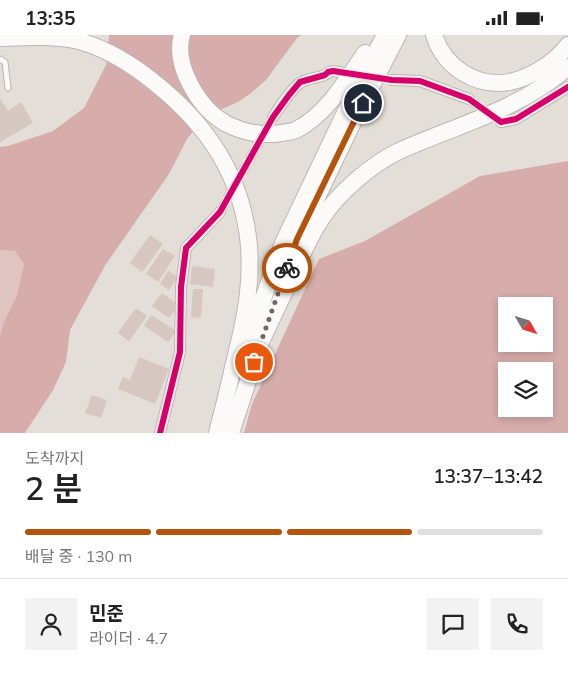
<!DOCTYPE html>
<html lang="ko">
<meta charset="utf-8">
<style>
body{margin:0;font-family:Mulish,"Noto Sans KR",sans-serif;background:#f2f2f2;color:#222;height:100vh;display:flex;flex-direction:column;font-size:19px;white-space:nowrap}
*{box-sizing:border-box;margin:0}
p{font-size:16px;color:#767676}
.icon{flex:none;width:28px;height:28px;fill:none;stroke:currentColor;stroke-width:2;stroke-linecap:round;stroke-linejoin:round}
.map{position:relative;height:398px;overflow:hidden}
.drawer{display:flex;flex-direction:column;background:#fff;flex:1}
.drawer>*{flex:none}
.needle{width:32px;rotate:129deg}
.buttons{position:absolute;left:498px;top:262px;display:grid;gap:10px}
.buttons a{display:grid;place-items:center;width:55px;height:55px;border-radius:0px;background:#fff;box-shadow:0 2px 8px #0003;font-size:25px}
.pin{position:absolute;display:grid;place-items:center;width:42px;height:42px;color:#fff;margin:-21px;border:2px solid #fff;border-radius:50%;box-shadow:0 1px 5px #0007}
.courier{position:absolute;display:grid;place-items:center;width:50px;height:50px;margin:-25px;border:4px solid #b45309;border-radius:50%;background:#fff;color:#222;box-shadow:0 1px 6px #0007}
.headline em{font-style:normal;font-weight:600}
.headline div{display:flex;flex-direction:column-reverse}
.headline{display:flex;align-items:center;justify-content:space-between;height:85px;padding:0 25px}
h1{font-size:32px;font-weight:600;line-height:38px}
.bar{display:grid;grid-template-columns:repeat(4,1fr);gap:8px 5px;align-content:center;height:60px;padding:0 25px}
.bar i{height:6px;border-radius:4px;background:#e0e0e0}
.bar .active{background:#b45309}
.bar p{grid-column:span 4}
.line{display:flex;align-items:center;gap:12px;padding:0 25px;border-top:1px solid #e0e0e0}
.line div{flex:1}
.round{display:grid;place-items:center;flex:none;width:52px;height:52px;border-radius:0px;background:#f2f2f2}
.status{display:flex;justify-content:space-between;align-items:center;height:35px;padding:0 25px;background:#fff;direction:ltr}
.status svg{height:14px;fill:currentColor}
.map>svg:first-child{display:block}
.green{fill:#e0c4c1}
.forest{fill:#d6adab;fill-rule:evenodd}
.building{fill:#d6c7c0}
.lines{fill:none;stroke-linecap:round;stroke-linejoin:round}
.minor-tunnel{stroke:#c0bab4;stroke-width:10;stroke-dasharray:10 5;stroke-linecap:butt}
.service-casing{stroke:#bab6b1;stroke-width:7}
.minor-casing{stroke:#bab6b1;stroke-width:12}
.trunk-casing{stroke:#bab6b1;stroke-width:18}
.service{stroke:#fbfaf9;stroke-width:5}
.minor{stroke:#fbfaf9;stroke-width:10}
.trunk{stroke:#fbfaf9;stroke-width:16}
.cycleway-casing{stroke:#f6ebe0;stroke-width:9}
.cycleway{stroke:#d6006c;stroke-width:6}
.done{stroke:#6e6964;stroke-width:5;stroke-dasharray:0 9}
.route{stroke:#b45309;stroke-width:6}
</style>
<div class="status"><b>13:35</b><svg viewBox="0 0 49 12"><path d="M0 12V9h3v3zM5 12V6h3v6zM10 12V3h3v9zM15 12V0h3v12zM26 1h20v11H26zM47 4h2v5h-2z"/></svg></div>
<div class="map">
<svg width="568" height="398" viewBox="0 0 568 398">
<rect width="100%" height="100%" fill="#e4ded8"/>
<path class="green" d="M0,215L15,216L24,229L17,260L3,289L0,301Z"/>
<g class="forest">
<path d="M109,0H301L297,3L266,45L250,59L238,67L204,82L187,104L169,139L106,229L70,295L66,327L53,355L25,398H0V301L3,289L17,260L24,229L15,216L0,215V112L8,111L53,96L84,73L106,30Z"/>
<path d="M568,126V398H244L252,369L319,224L365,206L480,141ZM506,271H544V309H506ZM506,336H544V374H506Z"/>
</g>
<g class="building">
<path d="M0,63L8,76L21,67L33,88L0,107Z"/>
<path d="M150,200L163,209L142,237L130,228Z"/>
<path d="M163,214L175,221L158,247L146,239Z"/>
<path d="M192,231L215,234L213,252L190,249Z"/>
<path d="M168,236L178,242L169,255L160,249Z"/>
<path d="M193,254H203L201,283L191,282Z"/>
<path d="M162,258L179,270L169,283L152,271Z"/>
<path d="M136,273L147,281L129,306L118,298Z"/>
<path d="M151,280L176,296L168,307L144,291Z"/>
<path d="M139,322L169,334L155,369L118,354L123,342L130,345Z"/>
<path d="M92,360L107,365L101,383L85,378Z"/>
</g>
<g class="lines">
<g class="minor-tunnel">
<path d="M469,64L492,81"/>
<path d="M220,177L273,82"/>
</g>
<defs>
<path id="service" d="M0,24L5,27L8,53"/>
<g id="minor">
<path d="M392,45L420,46L469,64"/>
<path d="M273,82C280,72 290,55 300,48C305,44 315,43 322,41C331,37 329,35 340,37"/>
<path d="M501,87L516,84L568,52"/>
<path d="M160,398L180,317L181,252L186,213L220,177"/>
</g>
<g id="trunk">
<path d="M182,0C173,30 199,73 225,88C242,97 262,101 281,98C286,97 291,97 296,95C326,80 346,46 365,18"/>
<path d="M434,0C444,32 476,53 510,47C532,42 555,27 568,10"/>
<path d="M0,3C26,2 54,0 79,6C108,14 133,30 155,48C209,91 243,143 249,211C252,252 244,289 234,328C229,351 223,375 217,398"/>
<path d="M292,218L297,204L355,83L398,0"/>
<path d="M249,303L283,208L352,63L385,0"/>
<path d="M260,309C272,283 285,256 297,230C305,214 312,197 322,183C338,158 372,129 399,116C457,90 519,75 568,32"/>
<path d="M231,398L263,300"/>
</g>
</defs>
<use href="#service" class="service-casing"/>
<use href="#minor" class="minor-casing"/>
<use href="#trunk" class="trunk-casing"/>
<use href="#service" class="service"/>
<use href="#minor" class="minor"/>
<use href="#trunk" class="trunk"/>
<defs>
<path id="cycleway" d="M160,398L180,317L181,252L186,213L220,177L273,82L289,60L300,47L325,40L328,37L333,36L392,45L420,46L469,64L501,87L516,84L568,52"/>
</defs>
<use href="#cycleway" class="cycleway-casing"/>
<use href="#cycleway" class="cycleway"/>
</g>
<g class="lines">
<path class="done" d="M254,327L287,233"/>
<path class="route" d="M287,233L297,204L363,68"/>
</g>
</svg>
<div class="buttons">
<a><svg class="needle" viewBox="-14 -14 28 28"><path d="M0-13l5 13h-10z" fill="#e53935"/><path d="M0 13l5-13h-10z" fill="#767676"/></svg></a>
<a><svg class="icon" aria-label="layers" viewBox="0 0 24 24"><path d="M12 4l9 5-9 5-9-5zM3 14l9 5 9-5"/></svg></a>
</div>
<div class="pin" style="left:254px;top:327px;background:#ea580c"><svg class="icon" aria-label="bag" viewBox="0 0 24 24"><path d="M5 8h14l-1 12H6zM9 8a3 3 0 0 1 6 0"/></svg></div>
<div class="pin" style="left:363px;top:68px;background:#1f2937"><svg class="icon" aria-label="home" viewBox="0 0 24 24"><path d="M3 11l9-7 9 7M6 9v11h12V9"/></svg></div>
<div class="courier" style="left:287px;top:233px"><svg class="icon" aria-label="bike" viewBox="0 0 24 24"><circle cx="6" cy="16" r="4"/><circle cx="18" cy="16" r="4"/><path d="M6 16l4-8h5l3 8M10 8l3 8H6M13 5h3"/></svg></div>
</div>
<section class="drawer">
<div class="headline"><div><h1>2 분</h1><p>도착까지</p></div><em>13:37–13:42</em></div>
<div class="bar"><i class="active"></i><i class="active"></i><i class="active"></i><i></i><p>배달 중 · 130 m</p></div>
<div class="line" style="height:90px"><a class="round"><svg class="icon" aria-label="person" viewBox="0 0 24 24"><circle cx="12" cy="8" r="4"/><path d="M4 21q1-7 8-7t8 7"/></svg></a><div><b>민준</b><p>라이더 · 4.7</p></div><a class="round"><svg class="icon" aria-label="chat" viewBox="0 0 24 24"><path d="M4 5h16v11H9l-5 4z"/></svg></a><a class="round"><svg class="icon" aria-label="phone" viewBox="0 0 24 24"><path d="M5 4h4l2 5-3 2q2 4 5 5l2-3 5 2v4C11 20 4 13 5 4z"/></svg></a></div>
</section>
